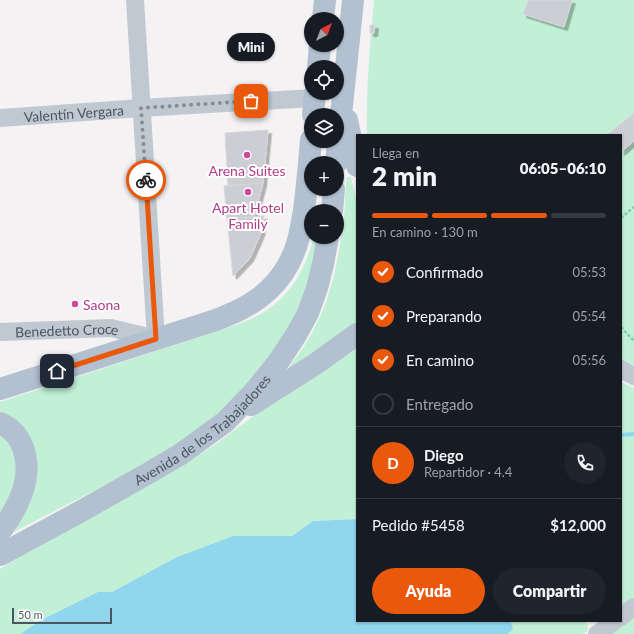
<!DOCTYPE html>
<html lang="es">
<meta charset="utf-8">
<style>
body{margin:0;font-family:Lato,sans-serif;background:#20242c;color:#f1f3f6;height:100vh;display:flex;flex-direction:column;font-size:15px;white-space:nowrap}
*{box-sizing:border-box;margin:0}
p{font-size:13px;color:#9ea1a6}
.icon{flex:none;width:22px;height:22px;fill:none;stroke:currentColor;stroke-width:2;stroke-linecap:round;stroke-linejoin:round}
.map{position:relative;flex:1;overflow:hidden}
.details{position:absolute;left:356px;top:134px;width:266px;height:488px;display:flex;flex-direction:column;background:#171b24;border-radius:0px;box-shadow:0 1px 3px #0004}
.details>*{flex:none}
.needle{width:26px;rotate:42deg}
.fabs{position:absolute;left:304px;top:12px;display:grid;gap:8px}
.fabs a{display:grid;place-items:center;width:40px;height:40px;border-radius:50%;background:#171b24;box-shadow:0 1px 3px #0004;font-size:20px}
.scale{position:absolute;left:12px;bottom:10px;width:100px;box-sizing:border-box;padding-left:4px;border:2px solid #4a5560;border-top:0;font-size:11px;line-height:14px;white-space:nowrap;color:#4a5560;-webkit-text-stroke:3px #fff;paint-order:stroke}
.pin{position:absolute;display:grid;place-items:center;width:34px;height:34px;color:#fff;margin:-17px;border-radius:8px;box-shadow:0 2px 6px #0006}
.courier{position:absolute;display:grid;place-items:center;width:40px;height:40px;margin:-20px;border:3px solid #ea580c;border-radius:50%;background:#fff;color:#222;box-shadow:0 1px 5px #0007}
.bubble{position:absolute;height:28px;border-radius:14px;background:#171b24;box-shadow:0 1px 3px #0004;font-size:13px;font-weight:800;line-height:28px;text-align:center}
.headline em{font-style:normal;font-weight:800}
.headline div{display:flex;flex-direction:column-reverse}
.headline{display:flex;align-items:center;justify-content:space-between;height:68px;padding:0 16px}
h1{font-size:26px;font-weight:800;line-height:30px}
.bar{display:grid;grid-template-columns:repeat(4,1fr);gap:6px 4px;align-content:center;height:48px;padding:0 16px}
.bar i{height:5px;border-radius:3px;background:#363941}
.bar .selected{background:#ea580c}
.bar p{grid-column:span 4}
.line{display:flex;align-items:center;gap:10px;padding:0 16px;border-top:1px solid #363941}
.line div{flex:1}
.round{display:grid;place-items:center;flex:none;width:42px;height:42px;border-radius:21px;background:#20242c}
ol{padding:0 16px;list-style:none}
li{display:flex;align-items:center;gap:12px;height:44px}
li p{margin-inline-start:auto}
li .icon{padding:4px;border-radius:50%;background:#ea580c;color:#fff;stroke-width:4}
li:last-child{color:#9ea1a6}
li i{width:22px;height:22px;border:2px solid #363941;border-radius:50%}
.button{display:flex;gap:8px;margin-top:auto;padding:8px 16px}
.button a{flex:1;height:46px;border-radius:24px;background:#ea580c;color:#fff;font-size:16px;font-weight:800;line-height:46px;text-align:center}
.button a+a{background:#20242c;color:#f1f3f6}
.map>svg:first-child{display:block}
.green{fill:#c2f0d6}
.water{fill:#90d6ed}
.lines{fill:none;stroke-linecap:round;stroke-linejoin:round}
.stream{stroke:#90d6ed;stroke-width:4}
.building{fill:#ccced4;stroke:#d6d8dd;filter:url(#shadow)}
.path{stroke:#7acfa8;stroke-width:2.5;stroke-dasharray:3 2;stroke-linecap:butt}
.minor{stroke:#c0c9d1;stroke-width:18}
.major{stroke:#b3c0d0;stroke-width:22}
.done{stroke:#868c93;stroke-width:4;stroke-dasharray:0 7.2}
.route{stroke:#ea580c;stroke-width:5}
.hotel-dot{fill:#d1479c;stroke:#fff;stroke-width:1.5}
.labels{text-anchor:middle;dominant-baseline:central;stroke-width:4;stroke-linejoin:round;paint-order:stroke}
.street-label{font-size:14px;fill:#4a5560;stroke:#fff}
.hotel-label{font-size:14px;fill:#b23c85;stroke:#fff}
</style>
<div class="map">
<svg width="634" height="634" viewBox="0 0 634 634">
<defs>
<filter id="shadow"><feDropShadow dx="3.5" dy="3.5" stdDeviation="0" flood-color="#0004"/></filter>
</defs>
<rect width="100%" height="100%" fill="#f4f2f2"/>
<g class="green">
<path d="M374,0H634V365L621,359V135H367C366,90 370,45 374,0Z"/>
<path d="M347,177H350L351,178L357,200V328L288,370L289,367C298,355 307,343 314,329C331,298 338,261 343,226C344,217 345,208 345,198C346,191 346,184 347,177Z"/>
<path d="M314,237H318L311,274L300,304L285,333L264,364L240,394L206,425L142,466L2,538L32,484L0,417V402L233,326C247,321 262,315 274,305C295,288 307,263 314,237Z"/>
<path d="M357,340V519L313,521L292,536H233L177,557L112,592H98L41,620L20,634H0V569L23,554L176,469L213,446Z"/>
<path d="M621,382L634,388V597L621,606Z"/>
<path d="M0,428L22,458L0,524Z"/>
<path d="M634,619V634H611L631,620Z"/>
<path d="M511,621H586L588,627V631L583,634H508L513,629Z"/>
</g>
<path class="water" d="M357,519V621H511L513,629L508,634H20L41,620L98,592H112L177,557L233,536H292L313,521Z"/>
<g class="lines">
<path class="stream" d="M621,435L634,434"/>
</g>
<g class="building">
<path d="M528,0H572L564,27L523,14Z"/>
<path d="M370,25H375L374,33H370Z"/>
<path d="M634,113V141L621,152V135H607Z"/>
<path d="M268,130L263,183L228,186L225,133Z"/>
<path d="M263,183L254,217L227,219L224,186Z"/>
<path d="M264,216L261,233L250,258L233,276L227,219Z"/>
</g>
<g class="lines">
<g class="path">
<path d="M621,218L634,207"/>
<path d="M621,327L634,341"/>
</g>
<g class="minor">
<path id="s1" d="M0,118L141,108L314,98"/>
<path id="s2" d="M0,332L111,328L156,339L135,0"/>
<path d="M621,369L634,376"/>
<path d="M621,617L634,607"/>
<path d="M597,634L615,621"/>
</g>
<g class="major">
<path d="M323,19L325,0"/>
<path d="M318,67L320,45"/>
<path d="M313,115L315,93"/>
<path d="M347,120L357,166"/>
<path d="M336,163L353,0"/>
<path d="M332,211L334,189"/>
<path d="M0,389L216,320C231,314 246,308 259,298C271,289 282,277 289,263C298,247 301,228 304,210C307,187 309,164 311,140"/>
<path d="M251,405L317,363L357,334"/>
<path d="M0,423C11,428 19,436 23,448C34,477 18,508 0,532"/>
<path id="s3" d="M0,555L76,514L147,474L181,454L225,422L254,392L279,361L296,335L308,313L317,288L323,264L328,237"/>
</g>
</g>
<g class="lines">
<path class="done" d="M146,180L141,108L251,101"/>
<path class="route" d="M57,371L156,339L146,180"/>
</g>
<g class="hotel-dot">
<circle cx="247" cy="155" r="4"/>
<circle cx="248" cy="192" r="4"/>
<circle cx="75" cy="304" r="4"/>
</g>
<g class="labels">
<g class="street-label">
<text stroke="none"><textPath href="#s1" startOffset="74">Valentín Vergara</textPath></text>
<text stroke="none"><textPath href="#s2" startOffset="67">Benedetto Croce</textPath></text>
<text stroke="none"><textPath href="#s3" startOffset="239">Avenida de los Trabajadores</textPath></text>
</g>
<g class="hotel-label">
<text x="247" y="170">Arena Suites</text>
<text x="248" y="207">Apart Hotel<tspan x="248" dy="16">Family</tspan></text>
<text x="83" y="304" text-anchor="start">Saona</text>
</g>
</g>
</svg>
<div class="fabs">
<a><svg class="needle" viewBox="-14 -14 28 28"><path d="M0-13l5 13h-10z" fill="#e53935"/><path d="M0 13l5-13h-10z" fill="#9ea1a6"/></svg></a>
<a><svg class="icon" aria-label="locate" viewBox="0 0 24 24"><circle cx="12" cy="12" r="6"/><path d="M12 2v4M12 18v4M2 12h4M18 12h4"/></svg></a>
<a><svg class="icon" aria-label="layers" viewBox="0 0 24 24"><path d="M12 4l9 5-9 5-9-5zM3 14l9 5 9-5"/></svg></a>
<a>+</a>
<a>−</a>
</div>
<div class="scale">50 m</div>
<div class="pin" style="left:251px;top:101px;background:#ea580c"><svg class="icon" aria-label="bag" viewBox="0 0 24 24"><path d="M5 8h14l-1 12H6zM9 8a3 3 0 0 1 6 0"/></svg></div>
<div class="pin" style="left:57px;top:371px;background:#1f2937"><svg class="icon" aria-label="home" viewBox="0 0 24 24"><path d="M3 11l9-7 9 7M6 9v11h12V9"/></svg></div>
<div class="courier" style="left:146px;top:180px"><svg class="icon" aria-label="bike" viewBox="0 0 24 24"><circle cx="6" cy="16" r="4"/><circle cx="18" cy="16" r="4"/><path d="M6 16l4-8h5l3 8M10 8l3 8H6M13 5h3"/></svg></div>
<div class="bubble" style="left:227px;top:33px;width:48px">Mini</div>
<section class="details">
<div class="headline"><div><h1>2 min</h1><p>Llega en</p></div><em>06:05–06:10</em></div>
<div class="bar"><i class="selected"></i><i class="selected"></i><i class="selected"></i><i></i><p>En camino · 130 m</p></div>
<ol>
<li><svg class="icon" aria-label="check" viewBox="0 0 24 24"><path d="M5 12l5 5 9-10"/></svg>Confirmado<p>05:53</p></li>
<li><svg class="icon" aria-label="check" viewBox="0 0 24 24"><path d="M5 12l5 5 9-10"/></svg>Preparando<p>05:54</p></li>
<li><svg class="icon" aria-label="check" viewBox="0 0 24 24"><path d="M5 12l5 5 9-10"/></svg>En camino<p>05:56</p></li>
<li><i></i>Entregado</li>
</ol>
<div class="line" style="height:72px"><b class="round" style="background:#ea580c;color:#fff">D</b><div><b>Diego</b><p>Repartidor · 4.4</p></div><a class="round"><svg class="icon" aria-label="phone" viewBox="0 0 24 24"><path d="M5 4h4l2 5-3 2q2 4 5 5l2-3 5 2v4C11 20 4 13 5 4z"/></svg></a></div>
<div class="line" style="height:52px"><div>Pedido #5458</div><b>$12,000</b></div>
<div class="button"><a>Ayuda</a><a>Compartir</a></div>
</section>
</div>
